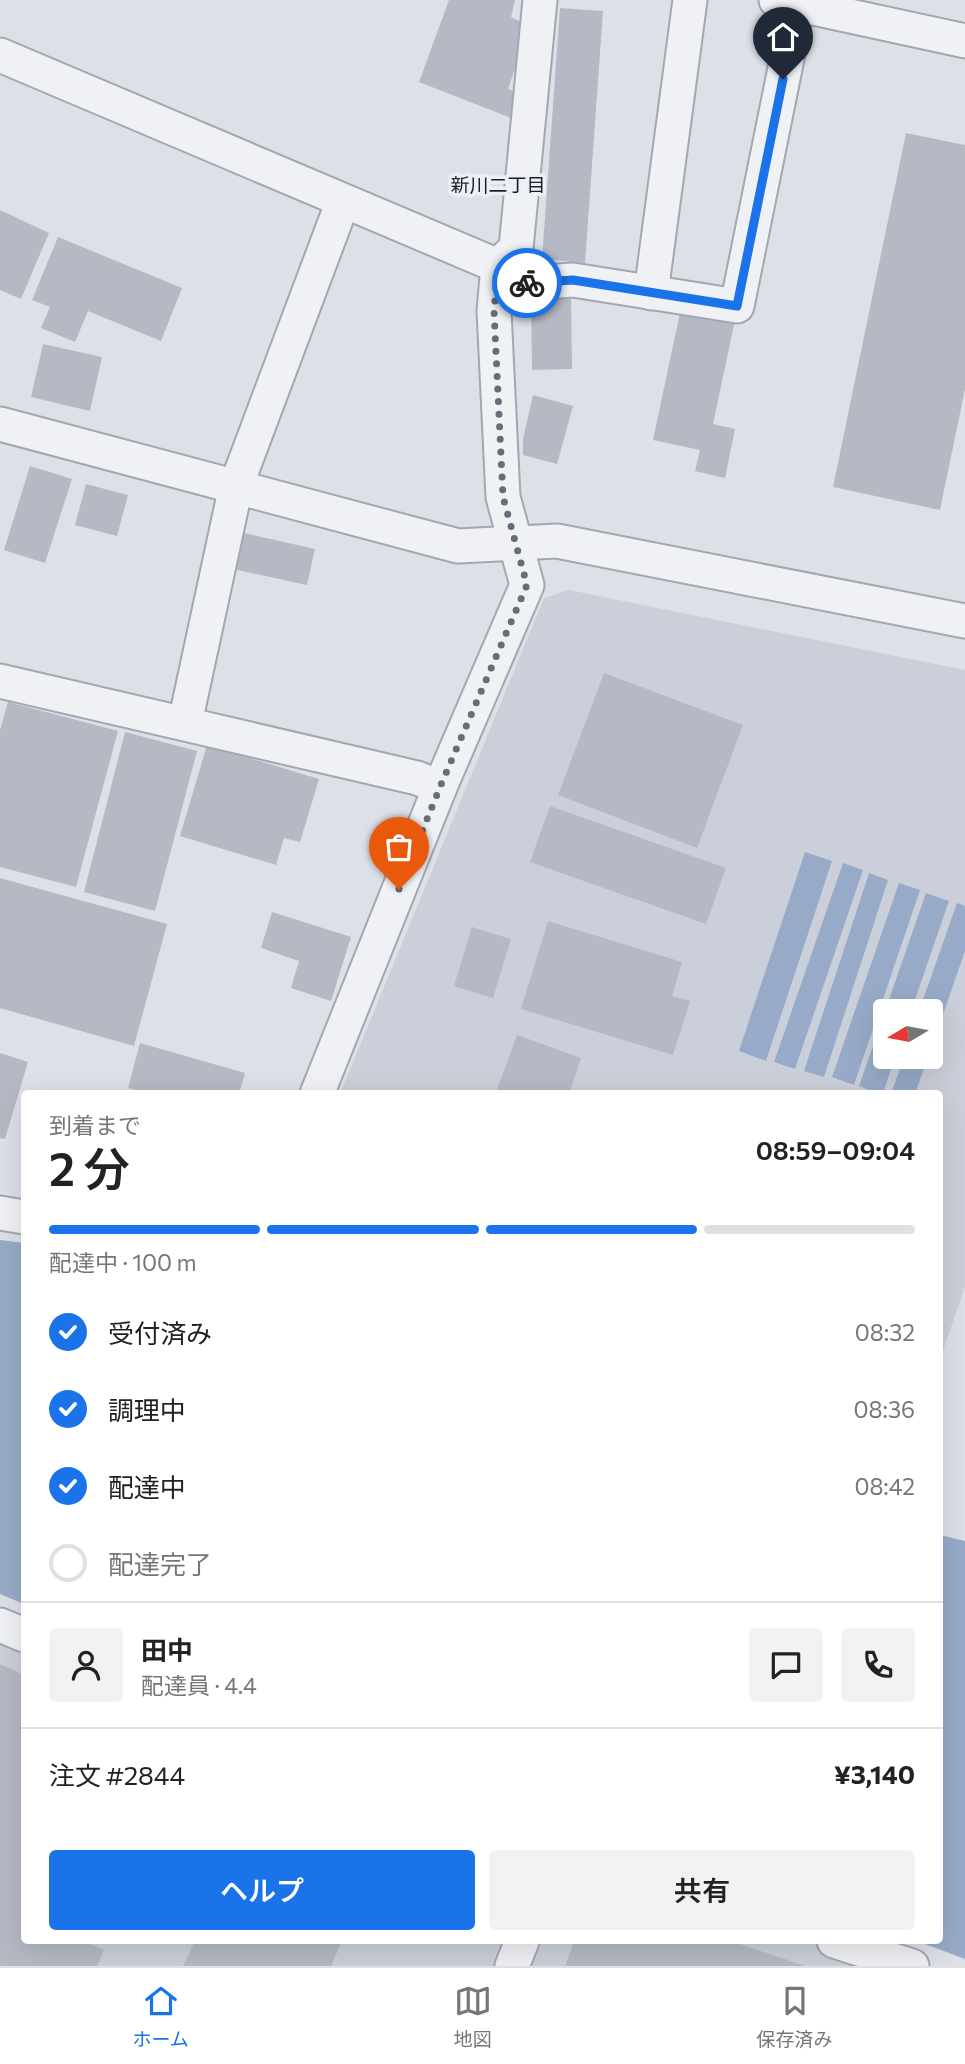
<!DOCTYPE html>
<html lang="ja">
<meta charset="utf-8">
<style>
body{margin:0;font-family:Commissioner,"Noto Sans JP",sans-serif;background:#f2f2f2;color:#222;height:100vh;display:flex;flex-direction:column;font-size:26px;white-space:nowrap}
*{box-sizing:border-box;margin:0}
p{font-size:23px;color:#767676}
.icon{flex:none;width:38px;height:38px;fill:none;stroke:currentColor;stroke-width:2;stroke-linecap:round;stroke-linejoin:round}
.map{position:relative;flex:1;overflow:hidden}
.details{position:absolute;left:21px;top:1090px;width:922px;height:854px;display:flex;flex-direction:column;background:#fff;border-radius:7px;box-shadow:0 7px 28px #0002}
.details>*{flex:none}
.needle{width:46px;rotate:260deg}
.controls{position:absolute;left:873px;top:999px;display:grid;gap:14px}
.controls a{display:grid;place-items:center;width:70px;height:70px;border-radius:7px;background:#fff;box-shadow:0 7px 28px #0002;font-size:35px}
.pin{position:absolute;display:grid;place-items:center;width:60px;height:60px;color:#fff;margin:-72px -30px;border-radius:50% 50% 50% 0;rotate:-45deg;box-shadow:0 0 7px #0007}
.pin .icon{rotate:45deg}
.courier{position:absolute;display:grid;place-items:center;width:70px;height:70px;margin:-35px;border:5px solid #1a73e8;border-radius:50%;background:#fff;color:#222;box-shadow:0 2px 9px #0007}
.head em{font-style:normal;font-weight:600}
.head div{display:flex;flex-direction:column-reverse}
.head{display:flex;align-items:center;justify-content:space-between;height:119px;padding:0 28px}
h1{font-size:46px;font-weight:600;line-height:52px}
.bar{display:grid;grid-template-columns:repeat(4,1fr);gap:10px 7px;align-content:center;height:84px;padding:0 28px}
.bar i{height:9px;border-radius:5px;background:#e0e0e0}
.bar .active{background:#1a73e8}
.bar p{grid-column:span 4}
.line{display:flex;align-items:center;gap:18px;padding:0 28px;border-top:2px solid #e0e0e0}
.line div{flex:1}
.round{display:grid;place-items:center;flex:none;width:74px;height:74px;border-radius:7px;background:#f2f2f2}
ol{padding:0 28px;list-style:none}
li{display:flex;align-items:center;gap:21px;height:77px}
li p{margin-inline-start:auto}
li .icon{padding:7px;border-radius:50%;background:#1a73e8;color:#fff;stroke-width:4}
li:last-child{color:#767676}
li i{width:38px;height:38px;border:4px solid #e0e0e0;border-radius:50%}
.cta{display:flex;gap:14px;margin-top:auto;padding:14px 28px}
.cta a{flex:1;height:80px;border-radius:7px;background:#1a73e8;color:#fff;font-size:28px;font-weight:600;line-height:80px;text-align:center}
.cta a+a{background:#f2f2f2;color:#222}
.menu{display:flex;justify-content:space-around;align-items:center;height:98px;border-top:2px solid #e0e0e0;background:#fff;font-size:19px;color:#767676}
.menu a{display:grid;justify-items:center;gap:4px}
.menu .active{color:#1a73e8}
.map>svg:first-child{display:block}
.built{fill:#cbcfd9;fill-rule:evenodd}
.water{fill:#97abc8}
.building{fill:#b4b9c4}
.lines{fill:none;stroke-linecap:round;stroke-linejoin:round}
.minor-casing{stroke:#a2a7b1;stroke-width:37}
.minor{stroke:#f0f1f5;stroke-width:33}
.done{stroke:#666c79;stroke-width:7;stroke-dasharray:0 12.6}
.route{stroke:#1a73e8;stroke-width:9}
.labels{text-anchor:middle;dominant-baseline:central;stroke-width:7;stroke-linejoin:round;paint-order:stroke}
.neighbourhood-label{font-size:19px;fill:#191e2e;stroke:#eceff5}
</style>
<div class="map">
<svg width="965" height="1966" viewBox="0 0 965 1966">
<rect width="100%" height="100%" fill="#dde0e7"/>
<g class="built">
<path d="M569,590L965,670V1287L940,1359V1094H340L544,598ZM886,1012H931V1057H886Z"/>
<path d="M0,1625L24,1635V1941H834L912,1966H0Z"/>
</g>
<g class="water">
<path d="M805,852L832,861L766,1061L739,1051Z"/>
<path d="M843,863L863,870L795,1069L774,1062Z"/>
<path d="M869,873L888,880L824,1077L804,1071Z"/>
<path d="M899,883L920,890L854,1085L832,1077Z"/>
<path d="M926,893L949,901L911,1011L886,1012V1057H895L883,1094H880L859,1086Z"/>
<path d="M957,903L965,906V951L931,1049V1012L919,1011Z"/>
<path d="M904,1057H928L915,1094H891Z"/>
<path d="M0,1240L24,1243V1604L0,1594Z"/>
<path d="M940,1535L965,1541V1959L917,1941H940Z"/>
</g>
<g class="building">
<path d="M449,0H515L511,17L525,24L523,45L508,89L520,94L511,118L419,82Z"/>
<path d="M560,8L603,11L585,263L542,259Z"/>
<path d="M906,133L965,145V389L940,510L833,487Z"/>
<path d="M0,210L49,233L21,299L0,290Z"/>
<path d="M58,237L182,288L161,341L88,311L75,342L41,328L50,307L32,300Z"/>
<path d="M571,290L572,369L532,370L531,291Z"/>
<path d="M681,308L735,320L713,424L735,429L725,478L695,471L700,450L653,440Z"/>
<path d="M43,344L102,357L90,411L31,397Z"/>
<path d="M533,395L573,406L557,464L523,455V439Z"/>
<path d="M30,466L72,479L45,563L4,550Z"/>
<path d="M86,484L128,495L117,536L75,525Z"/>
<path d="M235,531L315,549L307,585L228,568Z"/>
<path d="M604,673L743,725L697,848L558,795Z"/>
<path d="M8,702L118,731L76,887L0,867V730Z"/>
<path d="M125,732L197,751L155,911L84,892Z"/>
<path d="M207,745L319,779L300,842L284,838L276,865L180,836Z"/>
<path d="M550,806L726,868L706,924L530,862Z"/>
<path d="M0,878L167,924L134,1046L0,1008Z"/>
<path d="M272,912L351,937L331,1001L291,988L299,961L261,948Z"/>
<path d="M548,921L682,962L672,996L690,1001L673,1055L521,1009Z"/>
<path d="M472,927L511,939L493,998L454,986Z"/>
<path d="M517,1035L581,1058L569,1094H507L497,1090Z"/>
<path d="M140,1043L245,1073L239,1094H149L128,1088Z"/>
<path d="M0,1053L28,1062L5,1139L0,1138Z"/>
<path d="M0,1664L24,1675V1941H84L104,1950L97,1966H0Z"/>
<path d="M195,1941H342L331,1966H183Z"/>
<path d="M574,1941H731L805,1966H565Z"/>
</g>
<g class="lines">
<defs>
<g id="minor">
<path d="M776,0L965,41"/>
<path d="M0,55L498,266L515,284L573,280L737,306L798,4"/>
<path d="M651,293L690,0"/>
<path d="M0,424L458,546L557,541L965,621"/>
<path d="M0,681L417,778L440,787"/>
<path d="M185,723L236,486L343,201"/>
<path d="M317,1094L440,787L527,585L503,497L494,311L498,266L516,248L540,0"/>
<path d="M0,1213L24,1217"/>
<path d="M0,1625L24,1635"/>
<path d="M834,1941L912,1966"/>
<path d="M512,1966L522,1941"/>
</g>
</defs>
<use href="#minor" class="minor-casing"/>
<use href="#minor" class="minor"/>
</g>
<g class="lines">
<path class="done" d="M399,889L440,787L527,585L503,497L494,311L498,266L515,284L527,283"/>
<path class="route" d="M527,283L573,280L737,306L783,79"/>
</g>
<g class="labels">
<g class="neighbourhood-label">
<text x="498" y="184">新川二丁目</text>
</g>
</g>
</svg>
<div class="controls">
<a><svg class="needle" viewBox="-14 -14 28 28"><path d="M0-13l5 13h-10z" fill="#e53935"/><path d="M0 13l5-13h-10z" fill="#767676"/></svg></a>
</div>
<div class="pin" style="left:399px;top:889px;background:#ea580c"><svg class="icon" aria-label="bag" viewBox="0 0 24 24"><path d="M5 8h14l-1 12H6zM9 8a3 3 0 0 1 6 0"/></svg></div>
<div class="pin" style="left:783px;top:79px;background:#1f2937"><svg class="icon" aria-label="home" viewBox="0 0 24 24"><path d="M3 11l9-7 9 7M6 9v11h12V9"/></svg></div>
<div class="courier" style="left:527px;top:283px"><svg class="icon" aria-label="bike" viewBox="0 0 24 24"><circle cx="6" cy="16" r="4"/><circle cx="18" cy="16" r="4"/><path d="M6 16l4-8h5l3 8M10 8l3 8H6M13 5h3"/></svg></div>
<section class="details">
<div class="head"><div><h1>2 分</h1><p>到着まで</p></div><em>08:59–09:04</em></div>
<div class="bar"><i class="active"></i><i class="active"></i><i class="active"></i><i></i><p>配達中 · 100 m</p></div>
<ol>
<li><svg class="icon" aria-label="check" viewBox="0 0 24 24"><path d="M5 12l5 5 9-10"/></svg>受付済み<p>08:32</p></li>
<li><svg class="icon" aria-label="check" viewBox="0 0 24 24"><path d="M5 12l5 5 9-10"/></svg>調理中<p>08:36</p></li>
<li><svg class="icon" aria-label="check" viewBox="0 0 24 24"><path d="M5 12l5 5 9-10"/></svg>配達中<p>08:42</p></li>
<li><i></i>配達完了</li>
</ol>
<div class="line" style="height:126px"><a class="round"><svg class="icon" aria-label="person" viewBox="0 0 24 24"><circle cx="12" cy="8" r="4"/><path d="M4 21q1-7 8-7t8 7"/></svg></a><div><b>田中</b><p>配達員 · 4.4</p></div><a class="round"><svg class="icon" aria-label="chat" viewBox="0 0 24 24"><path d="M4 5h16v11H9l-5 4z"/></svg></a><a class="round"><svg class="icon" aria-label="phone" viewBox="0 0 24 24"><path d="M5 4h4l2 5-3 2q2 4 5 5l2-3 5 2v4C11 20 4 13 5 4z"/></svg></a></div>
<div class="line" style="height:91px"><div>注文 #2844</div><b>¥3,140</b></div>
<div class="cta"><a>ヘルプ</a><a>共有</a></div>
</section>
</div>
<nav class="menu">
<a class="active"><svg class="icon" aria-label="home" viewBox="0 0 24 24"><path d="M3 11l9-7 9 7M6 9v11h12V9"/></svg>ホーム</a>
<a><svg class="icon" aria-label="map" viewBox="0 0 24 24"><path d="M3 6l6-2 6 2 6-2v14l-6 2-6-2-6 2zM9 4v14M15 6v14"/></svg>地図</a>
<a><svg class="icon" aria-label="saved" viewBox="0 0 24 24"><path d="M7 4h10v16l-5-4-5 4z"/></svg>保存済み</a>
</nav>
